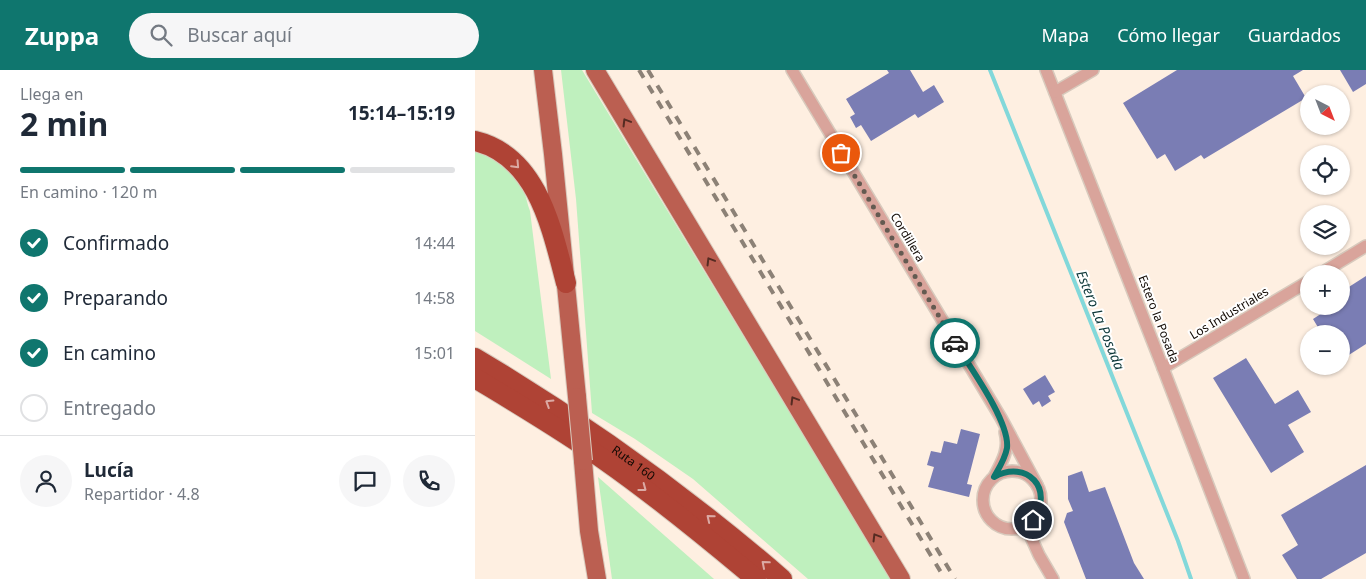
<!DOCTYPE html>
<html lang="es">
<meta charset="utf-8">
<style>
body{margin:0;font-family:"Noto Sans",sans-serif;background:#f6f6f7;color:#1f2937;height:100vh;display:flex;flex-direction:column;font-size:19px;white-space:nowrap}
*{box-sizing:border-box;margin:0}
p{font-size:16px;color:#747a83}
.icon{flex:none;width:28px;height:28px;fill:none;stroke:currentColor;stroke-width:2;stroke-linecap:round;stroke-linejoin:round}
.map{position:relative;flex:1;overflow:hidden}
.side{display:flex;flex-direction:column;background:#fff;width:475px}
.side>*{flex:none}
.needle{width:32px;rotate:138deg}
.buttons{position:absolute;left:825px;top:15px;display:grid;gap:10px}
.buttons a{display:grid;place-items:center;width:50px;height:50px;border-radius:50%;background:#fff;box-shadow:0 1px 4px #0004;font-size:25px}
.pin{position:absolute;display:grid;place-items:center;width:42px;height:42px;color:#fff;margin:-21px;border:2px solid #fff;border-radius:50%;box-shadow:0 1px 5px #0007}
.courier{position:absolute;display:grid;place-items:center;width:50px;height:50px;margin:-25px;border:4px solid #0f766e;border-radius:50%;background:#fff;color:#222;box-shadow:0 1px 6px #0007}
.summary em{font-style:normal;font-weight:700}
.summary div{display:flex;flex-direction:column-reverse}
.summary{display:flex;align-items:center;justify-content:space-between;height:85px;padding:0 20px}
h1{font-size:32px;font-weight:700;line-height:38px}
.bar{display:grid;grid-template-columns:repeat(4,1fr);gap:8px 5px;align-content:center;height:60px;padding:0 20px}
.bar i{height:6px;border-radius:4px;background:#e0e1e3}
.bar .selected{background:#0f766e}
.bar p{grid-column:span 4}
.line{display:flex;align-items:center;gap:12px;padding:0 20px;border-top:1px solid #e0e1e3}
.line div{flex:1}
.round{display:grid;place-items:center;flex:none;width:52px;height:52px;border-radius:26px;background:#f6f6f7}
ol{padding:0 20px;list-style:none}
li{display:flex;align-items:center;gap:15px;height:55px}
li p{margin-inline-start:auto}
li .icon{padding:5px;border-radius:50%;background:#0f766e;color:#fff;stroke-width:4}
li:last-child{color:#747a83}
li i{width:28px;height:28px;border:2px solid #e0e1e3;border-radius:50%}
header{display:flex;align-items:center;gap:30px;box-sizing:border-box;height:70px;padding:0 25px;background:#0f766e;color:#fff}
header strong{font-size:24px}
nav{display:flex;gap:28px;margin-inline-start:auto;font-size:18px}
.search{width:350px;height:45px;background:#f6f6f7;display:flex;align-items:center;gap:12px;box-sizing:border-box;padding:0 18px;border-radius:28px;color:#747a83;font-size:19px}
main{display:flex;flex:1;min-height:0}
.map>svg:first-child{display:block}
.green{fill:#bff0be}
.lines{fill:none;stroke-linecap:round;stroke-linejoin:round}
.stream{stroke:#82d8da;stroke-width:4}
.building{fill:#7a7db4}
.street-casing{stroke:#d8cabd;stroke-width:14}
.primary-casing{stroke:#d8cabd;stroke-width:20}
.highway-casing{stroke:#d8cabd;stroke-width:22}
.street{stroke:#d9a49b;stroke-width:11}
.primary{stroke:#bb5f51;stroke-width:18}
.highway{stroke:#af4335;stroke-width:20}
.rail{stroke:#8c8176;stroke-width:4;stroke-dasharray:9 9;stroke-linecap:butt}
.primary-bridge-casing{stroke:#d8cabd;stroke-width:20;stroke-linecap:butt}
.primary-bridge{stroke:#bb5f51;stroke-width:18}
.oneway{stroke:#552b22}
.oneway2{stroke:#dbaaa4}
.done{stroke:#645a51;stroke-width:5;stroke-dasharray:0 9}
.route{stroke:#0f766e;stroke-width:6}
.labels{text-anchor:middle;dominant-baseline:central;stroke-width:4;stroke-linejoin:round;paint-order:stroke}
.street-label{font-size:12px;fill:#110903;stroke:#fff}
.water-label{font-size:14px;font-style:italic;fill:#0c3738;stroke:#fff}
</style>
<header>
<strong>Zuppa</strong>
<div class="search"><svg class="icon" aria-label="search" viewBox="0 0 24 24"><circle cx="10" cy="10" r="6"/><path d="M15 15l6 6"/></svg>Buscar aquí</div>
<nav><a>Mapa</a><a>Cómo llegar</a><a>Guardados</a></nav>
</header>
<main>
<section class="side">
<div class="summary"><div><h1>2 min</h1><p>Llega en</p></div><em>15:14–15:19</em></div>
<div class="bar"><i class="selected"></i><i class="selected"></i><i class="selected"></i><i></i><p>En camino · 120 m</p></div>
<ol>
<li><svg class="icon" aria-label="check" viewBox="0 0 24 24"><path d="M5 12l5 5 9-10"/></svg>Confirmado<p>14:44</p></li>
<li><svg class="icon" aria-label="check" viewBox="0 0 24 24"><path d="M5 12l5 5 9-10"/></svg>Preparando<p>14:58</p></li>
<li><svg class="icon" aria-label="check" viewBox="0 0 24 24"><path d="M5 12l5 5 9-10"/></svg>En camino<p>15:01</p></li>
<li><i></i>Entregado</li>
</ol>
<div class="line" style="height:90px"><a class="round"><svg class="icon" aria-label="person" viewBox="0 0 24 24"><circle cx="12" cy="8" r="4"/><path d="M4 21q1-7 8-7t8 7"/></svg></a><div><b>Lucía</b><p>Repartidor · 4.8</p></div><a class="round"><svg class="icon" aria-label="chat" viewBox="0 0 24 24"><path d="M4 5h16v11H9l-5 4z"/></svg></a><a class="round"><svg class="icon" aria-label="phone" viewBox="0 0 24 24"><path d="M5 4h4l2 5-3 2q2 4 5 5l2-3 5 2v4C11 20 4 13 5 4z"/></svg></a></div>
</section>
<div class="map">
<svg width="891" height="509" viewBox="0 0 891 509">
<rect width="100%" height="100%" fill="#feefe1"/>
<g class="green">
<path d="M86,0H107L416,509H333L218,409L160,369L117,343L101,129Z"/>
<path d="M0,79C20,85 39,99 48,118C51,125 52,134 55,141L76,309L0,261Z"/>
<path d="M123,407L239,509H137Z"/>
</g>
<g class="lines">
<path class="stream" d="M515,0L703,471L716,509"/>
</g>
<g class="building">
<path d="M412,0H435L448,22L459,15L469,32L443,48L440,44L396,71L386,55L381,58L375,47L380,44L371,29L414,3Z"/>
<path d="M702,0H828L818,6L831,28L729,89L726,85L700,101L690,84L682,89L648,33Z"/>
<path d="M865,0H891V14L878,22Z"/>
<path d="M891,206V274L866,290V264H847L838,249L858,236H866V222Z"/>
<path d="M771,288L800,334L823,320L836,342L813,355L829,382L796,403L738,308Z"/>
<path d="M570,305L580,322L573,326L576,331L567,337L564,331L558,335L548,319Z"/>
<path d="M486,359L505,364L492,414L497,415L494,427L453,417L459,397L452,395L456,381L466,383L469,371L482,374Z"/>
<path d="M891,395V483L846,509H822L807,485L823,475L806,445Z"/>
<path d="M607,401L614,422L630,417L659,493L669,509H611L589,452L592,443L598,441L593,429V406Z"/>
</g>
<g class="lines">
<defs>
<g id="street">
<path d="M317,0L526,348L562,415"/>
<path d="M571,0L688,298L769,509"/>
<path d="M580,22L618,0"/>
<path d="M845,204L891,176"/>
<path d="M688,298L834,211"/>
<circle cx="537" cy="430" r="29"/>
<path d="M519,407C527,392 535,379 530,362"/>
<path d="M551,456L564,485L578,509"/>
</g>
<g id="primary">
<path d="M68,0L78,84L102,327"/>
<path d="M120,0L426,509"/>
<path d="M108,391L114,461L122,509"/>
</g>
<g id="highway">
<path d="M0,71C63,86 77,160 91,213"/>
<path id="s1" d="M0,288C109,353 211,426 307,509"/>
<path d="M0,308C43,334 87,360 128,389C181,426 231,467 281,509"/>
</g>
</defs>
<use href="#street" class="street-casing"/>
<use href="#primary" class="primary-casing"/>
<use href="#highway" class="highway-casing"/>
<use href="#street" class="street"/>
<use href="#primary" class="primary"/>
<use href="#highway" class="highway"/>
<g class="rail">
<path d="M164,0L470,509"/>
<path d="M173,0L480,509"/>
</g>
<defs>
<path id="primary-bridge" d="M102,327L108,391"/>
</defs>
<use href="#primary-bridge" class="primary-bridge-casing"/>
<use href="#primary-bridge" class="primary-bridge"/>
</g>
<defs><path id="oneway-chevron" d="M-2-3.5L2.5 0L-2 3.5" fill="none" stroke-width="1.6" stroke-linecap="round" stroke-linejoin="round" transform="scale(1.25)"/></defs>
<g class="oneway">
<use href="#oneway-chevron" transform="translate(151 52) rotate(-121)"/>
<use href="#oneway-chevron" transform="translate(235 191) rotate(-121)"/>
<use href="#oneway-chevron" transform="translate(319 330) rotate(-121)"/>
<use href="#oneway-chevron" transform="translate(401 467) rotate(-121)"/>
</g>
<g class="oneway2">
<use href="#oneway-chevron" transform="translate(41 95) rotate(47)"/>
<use href="#oneway-chevron" transform="translate(74 333) rotate(-148)"/>
<use href="#oneway-chevron" transform="translate(168 418) rotate(37)"/>
<use href="#oneway-chevron" transform="translate(235 448) rotate(-141)"/>
<use href="#oneway-chevron" transform="translate(290 494) rotate(-139)"/>
</g>
<g class="lines">
<path class="done" d="M366,83L480,273"/>
<path class="route" d="M480,273C495,297 535,352 532,378C530,389 524,398 519,407C552,389 580,419 558,450"/>
</g>
<g class="labels">
<g class="street-label">
<text transform="translate(433 167) rotate(59)">Cordillera</text>
<text transform="translate(754 243) rotate(-31)">Los Industriales</text>
<text transform="translate(684 249) rotate(69)">Estero la Posada</text>
<text stroke="none"><textPath href="#s1" startOffset="190">Ruta 160</textPath></text>
</g>
<g class="water-label">
<text transform="translate(626 250) rotate(68)">Estero La Posada</text>
</g>
</g>
</svg>
<div class="buttons">
<a><svg class="needle" viewBox="-14 -14 28 28"><path d="M0-13l5 13h-10z" fill="#e53935"/><path d="M0 13l5-13h-10z" fill="#747a83"/></svg></a>
<a><svg class="icon" aria-label="locate" viewBox="0 0 24 24"><circle cx="12" cy="12" r="6"/><path d="M12 2v4M12 18v4M2 12h4M18 12h4"/></svg></a>
<a><svg class="icon" aria-label="layers" viewBox="0 0 24 24"><path d="M12 4l9 5-9 5-9-5zM3 14l9 5 9-5"/></svg></a>
<a>+</a>
<a>−</a>
</div>
<div class="pin" style="left:366px;top:83px;background:#ea580c"><svg class="icon" aria-label="bag" viewBox="0 0 24 24"><path d="M5 8h14l-1 12H6zM9 8a3 3 0 0 1 6 0"/></svg></div>
<div class="pin" style="left:558px;top:450px;background:#1f2937"><svg class="icon" aria-label="home" viewBox="0 0 24 24"><path d="M3 11l9-7 9 7M6 9v11h12V9"/></svg></div>
<div class="courier" style="left:480px;top:273px"><svg class="icon" aria-label="car" viewBox="0 0 24 24"><path d="M5 17H2v-5l4-1 3-4h7l3 4 3 1v5h-3M9 17h6M6 11h13"/><circle cx="7" cy="17" r="2"/><circle cx="17" cy="17" r="2"/></svg></div>
</div>
</main>
